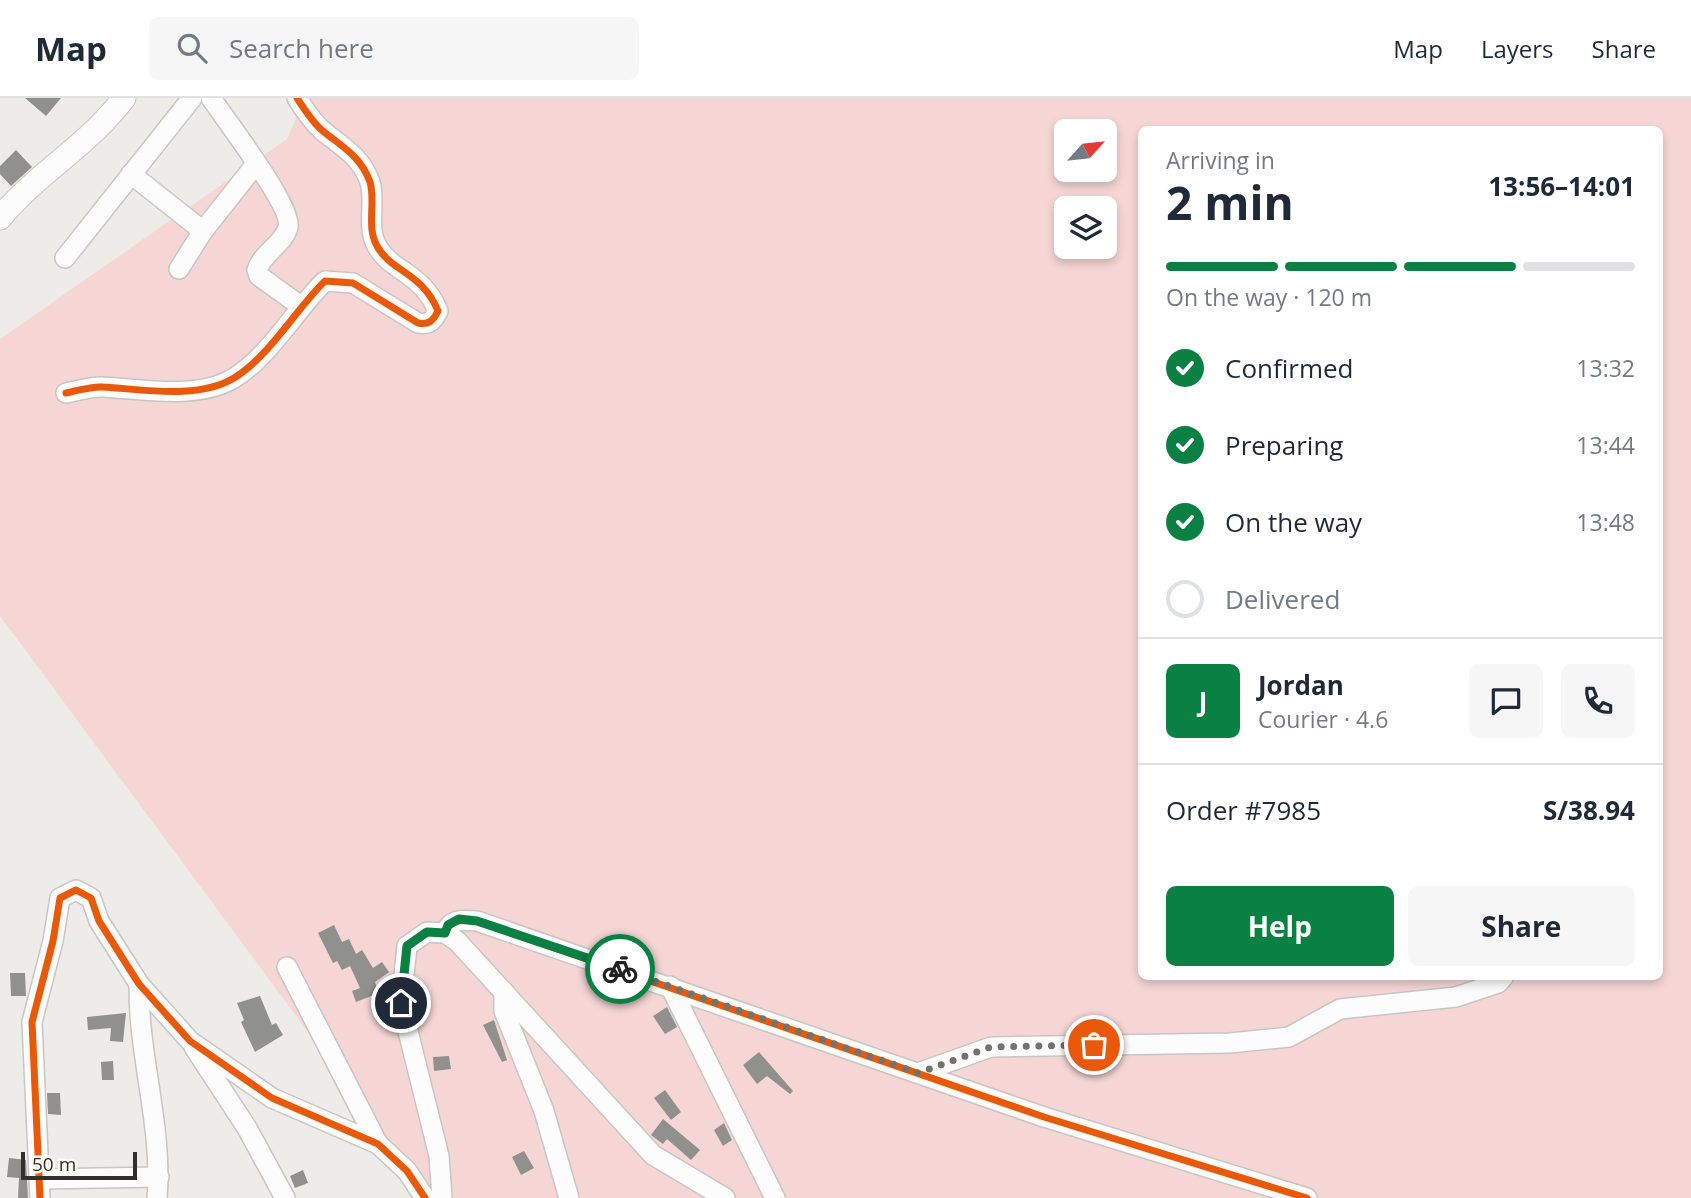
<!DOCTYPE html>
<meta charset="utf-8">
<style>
body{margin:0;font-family:"Open Sans",sans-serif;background:#f6f6f7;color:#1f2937;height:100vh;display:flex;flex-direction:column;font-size:26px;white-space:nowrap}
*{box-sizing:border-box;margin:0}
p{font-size:23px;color:#747a83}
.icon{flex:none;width:38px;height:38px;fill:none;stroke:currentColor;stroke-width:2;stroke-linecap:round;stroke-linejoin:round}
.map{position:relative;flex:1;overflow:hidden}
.details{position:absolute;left:1138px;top:28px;width:525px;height:854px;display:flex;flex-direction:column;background:#fff;border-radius:10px;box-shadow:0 4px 10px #0003}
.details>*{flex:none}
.needle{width:46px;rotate:63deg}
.controls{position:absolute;left:1054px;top:21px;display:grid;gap:14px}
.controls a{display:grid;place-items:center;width:63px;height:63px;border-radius:10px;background:#fff;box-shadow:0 4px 10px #0003;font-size:35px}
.scale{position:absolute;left:21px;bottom:18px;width:116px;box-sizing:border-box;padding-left:7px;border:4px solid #32302e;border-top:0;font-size:19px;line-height:24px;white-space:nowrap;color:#32302e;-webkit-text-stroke:5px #fefaf4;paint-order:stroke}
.pin{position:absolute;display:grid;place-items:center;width:60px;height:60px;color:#fff;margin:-30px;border:4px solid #fff;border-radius:50%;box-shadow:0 2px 7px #0007}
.courier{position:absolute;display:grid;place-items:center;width:70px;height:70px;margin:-35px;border:5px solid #0b8043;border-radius:50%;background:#fff;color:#222;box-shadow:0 2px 9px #0007}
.headline em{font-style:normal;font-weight:700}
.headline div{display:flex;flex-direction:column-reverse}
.headline{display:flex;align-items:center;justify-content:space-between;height:119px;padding:0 28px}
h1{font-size:46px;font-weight:700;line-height:52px}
.bar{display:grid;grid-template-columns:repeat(4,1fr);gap:10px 7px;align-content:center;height:84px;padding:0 28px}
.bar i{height:9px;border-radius:5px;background:#e0e1e3}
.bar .current{background:#0b8043}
.bar p{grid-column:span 4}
.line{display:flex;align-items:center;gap:18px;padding:0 28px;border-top:2px solid #e0e1e3}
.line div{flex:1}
.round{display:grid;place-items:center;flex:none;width:74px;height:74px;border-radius:10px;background:#f6f6f7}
ol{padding:0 28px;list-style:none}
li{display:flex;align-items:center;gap:21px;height:77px}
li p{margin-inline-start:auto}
li .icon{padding:7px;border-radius:50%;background:#0b8043;color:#fff;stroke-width:4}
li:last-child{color:#747a83}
li i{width:38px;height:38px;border:4px solid #e0e1e3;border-radius:50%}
.primary-button{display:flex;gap:14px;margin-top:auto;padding:14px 28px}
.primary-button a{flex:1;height:80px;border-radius:10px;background:#0b8043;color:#fff;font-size:28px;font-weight:700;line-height:80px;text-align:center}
.primary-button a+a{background:#f6f6f7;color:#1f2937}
header{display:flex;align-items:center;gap:42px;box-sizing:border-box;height:98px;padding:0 35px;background:#fff;border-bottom:2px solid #e0e1e3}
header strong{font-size:33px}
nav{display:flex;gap:38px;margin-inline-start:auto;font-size:24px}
.search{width:490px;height:63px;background:#f6f6f7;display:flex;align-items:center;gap:18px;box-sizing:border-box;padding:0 24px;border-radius:10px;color:#747a83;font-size:26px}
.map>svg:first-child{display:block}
.green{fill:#f5d6d5;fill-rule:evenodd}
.building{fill:#90908d}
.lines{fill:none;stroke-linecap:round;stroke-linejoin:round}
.minor-casing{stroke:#c8c6c3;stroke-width:22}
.major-casing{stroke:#c8c6c3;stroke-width:25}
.minor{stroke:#fcfcfc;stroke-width:19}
.major{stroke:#fcfcfc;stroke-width:23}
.cycleway-casing{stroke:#fefaf4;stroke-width:11}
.cycleway{stroke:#e8590c;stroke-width:7}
.done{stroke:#74726f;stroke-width:7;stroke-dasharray:0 12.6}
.route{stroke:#0b8043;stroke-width:9}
</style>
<header>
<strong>Map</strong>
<div class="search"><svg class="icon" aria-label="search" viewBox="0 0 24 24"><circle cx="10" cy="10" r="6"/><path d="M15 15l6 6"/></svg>Search here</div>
<nav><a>Map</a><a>Layers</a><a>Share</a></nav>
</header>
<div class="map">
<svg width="1691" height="1100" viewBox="0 0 1691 1100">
<rect width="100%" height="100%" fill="#eeece9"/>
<path class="green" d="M305,0H1691V1100H431L0,518V241L287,41ZM1141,32H1659V878H1141ZM1066,33H1104V72H1066ZM1066,110H1104V149H1066Z"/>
<g class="building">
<path d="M25,0H61L46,18Z"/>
<path d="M16,52L32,69L11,88L0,76V68Z"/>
<path d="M334,827L342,844L349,841L356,856L362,852L373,870L382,864L389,874L375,884L379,895L356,904L352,893L360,890L350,868L342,872L337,863L333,865L318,835Z"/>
<path d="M10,875H25L26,898H11Z"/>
<path d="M260,898L272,927L276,925L283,937L255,954L241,924L244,922L237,905Z"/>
<path d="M667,909L677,929L665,936L653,918Z"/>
<path d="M126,915L123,944L110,943L111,930L88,932L87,919Z"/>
<path d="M494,922L507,962L502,964L483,927Z"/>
<path d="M759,954L793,993L790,996L767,978L757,986L743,967Z"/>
<path d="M449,958L451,971L434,973L433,959Z"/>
<path d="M113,963L114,982H102L101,964Z"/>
<path d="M665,992L681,1014L671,1022L654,1000Z"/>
<path d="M47,995H60L61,1017L48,1016Z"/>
<path d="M663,1021L700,1052L691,1062L667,1041L663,1046L651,1037Z"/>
<path d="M724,1025L732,1042L723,1048L714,1032Z"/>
<path d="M524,1053L534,1070L521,1077L512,1059Z"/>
<path d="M9,1060L26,1062L28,1100H18L19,1080L7,1079Z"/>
<path d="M303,1072L308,1085L295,1090L290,1078Z"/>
</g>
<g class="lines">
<defs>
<g id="minor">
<path d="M211,0C225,21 293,109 288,129C284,146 262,155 257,172L259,178L302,209"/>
<path d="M131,76L203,133"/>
<path d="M65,160L192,0"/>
<path d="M179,171L203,133L256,66"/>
<path d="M66,295C77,293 91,288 103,289C142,291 198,302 234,280C269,259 296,211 325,183L353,185L418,225C429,227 433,223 438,213C422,174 391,174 377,148C366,129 376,104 370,84C361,59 343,49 324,34C313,25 304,11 297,0"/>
<path d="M445,835C451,820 462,822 477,823L1044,1019L1307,1100"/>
<path d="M287,869L378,1046"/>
<path d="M139,886C138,958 163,1028 157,1100"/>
<path d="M670,888L775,1100"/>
<path d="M504,894V913L544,1013L569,1100"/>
<path d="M194,949L247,1030L285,1100"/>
<path d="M918,975L991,949L1230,945L1289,939L1340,911L1456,899L1498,885L1504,878"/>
<path d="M40,1081L159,1079"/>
<path d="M40,1100L32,924L53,843L60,800L76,792L91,800L99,823L139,886L190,943L272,1000L378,1046L407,1073L425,1100"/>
<path d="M442,1100L439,1058L401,905L407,848L427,834L445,835L457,843L653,1057L725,1100"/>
</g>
<path id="major" d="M0,120C37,75 89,47 124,0"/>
</defs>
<use href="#minor" class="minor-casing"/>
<use href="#major" class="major-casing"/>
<use href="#minor" class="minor"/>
<use href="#major" class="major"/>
<defs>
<g id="cycleway">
<path d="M66,295C77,293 91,288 103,289C142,291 198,302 234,280C269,259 296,211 325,183L353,185L418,225C429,227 433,223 438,213C422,174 391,174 377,148C366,129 376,104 370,84C361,59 343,49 324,34C313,25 304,11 297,0"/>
<path d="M445,835C451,820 462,822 477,823L1044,1019L1307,1100"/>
<path d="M40,1100L32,924L53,843L60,800L76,792L91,800L99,823L139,886L190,943L272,1000L378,1046L407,1073L425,1100"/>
</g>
</defs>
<use href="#cycleway" class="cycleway-casing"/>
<use href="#cycleway" class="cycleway"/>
</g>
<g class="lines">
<path class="done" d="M620,871L918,975L991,949L1094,947"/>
<path class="route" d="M401,905L407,848L427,834L445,835L448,827L459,821L477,823L620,871"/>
</g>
</svg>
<div class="controls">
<a><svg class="needle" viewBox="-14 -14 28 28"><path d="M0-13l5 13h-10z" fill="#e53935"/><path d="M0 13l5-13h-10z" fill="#747a83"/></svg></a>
<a><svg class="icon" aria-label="layers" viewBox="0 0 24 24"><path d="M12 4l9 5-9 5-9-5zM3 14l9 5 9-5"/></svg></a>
</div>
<div class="scale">50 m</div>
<div class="pin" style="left:1094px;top:947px;background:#ea580c"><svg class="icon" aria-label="bag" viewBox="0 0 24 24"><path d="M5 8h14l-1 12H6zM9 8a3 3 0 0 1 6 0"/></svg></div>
<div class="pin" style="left:401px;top:905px;background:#1f2937"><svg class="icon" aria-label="home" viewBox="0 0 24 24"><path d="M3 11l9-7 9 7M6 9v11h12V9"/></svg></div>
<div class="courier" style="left:620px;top:871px"><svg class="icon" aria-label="bike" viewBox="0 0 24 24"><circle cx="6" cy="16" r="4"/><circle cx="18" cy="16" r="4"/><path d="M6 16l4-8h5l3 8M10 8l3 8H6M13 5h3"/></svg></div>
<section class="details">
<div class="headline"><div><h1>2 min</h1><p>Arriving in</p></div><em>13:56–14:01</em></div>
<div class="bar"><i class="current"></i><i class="current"></i><i class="current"></i><i></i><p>On the way · 120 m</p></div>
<ol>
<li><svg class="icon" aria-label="check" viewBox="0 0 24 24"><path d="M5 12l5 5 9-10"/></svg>Confirmed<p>13:32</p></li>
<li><svg class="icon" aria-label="check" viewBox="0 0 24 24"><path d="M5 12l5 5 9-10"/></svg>Preparing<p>13:44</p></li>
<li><svg class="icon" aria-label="check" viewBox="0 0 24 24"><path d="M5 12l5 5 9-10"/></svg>On the way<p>13:48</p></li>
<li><i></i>Delivered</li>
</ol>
<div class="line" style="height:126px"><b class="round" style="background:#0b8043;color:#fff">J</b><div><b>Jordan</b><p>Courier · 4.6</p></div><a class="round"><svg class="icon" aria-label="chat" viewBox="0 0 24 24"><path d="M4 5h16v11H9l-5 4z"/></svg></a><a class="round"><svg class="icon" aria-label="phone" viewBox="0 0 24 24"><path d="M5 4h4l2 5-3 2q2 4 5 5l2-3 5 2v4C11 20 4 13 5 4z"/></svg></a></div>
<div class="line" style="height:91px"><div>Order #7985</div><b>S/38.94</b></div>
<div class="primary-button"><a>Help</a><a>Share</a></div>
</section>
</div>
